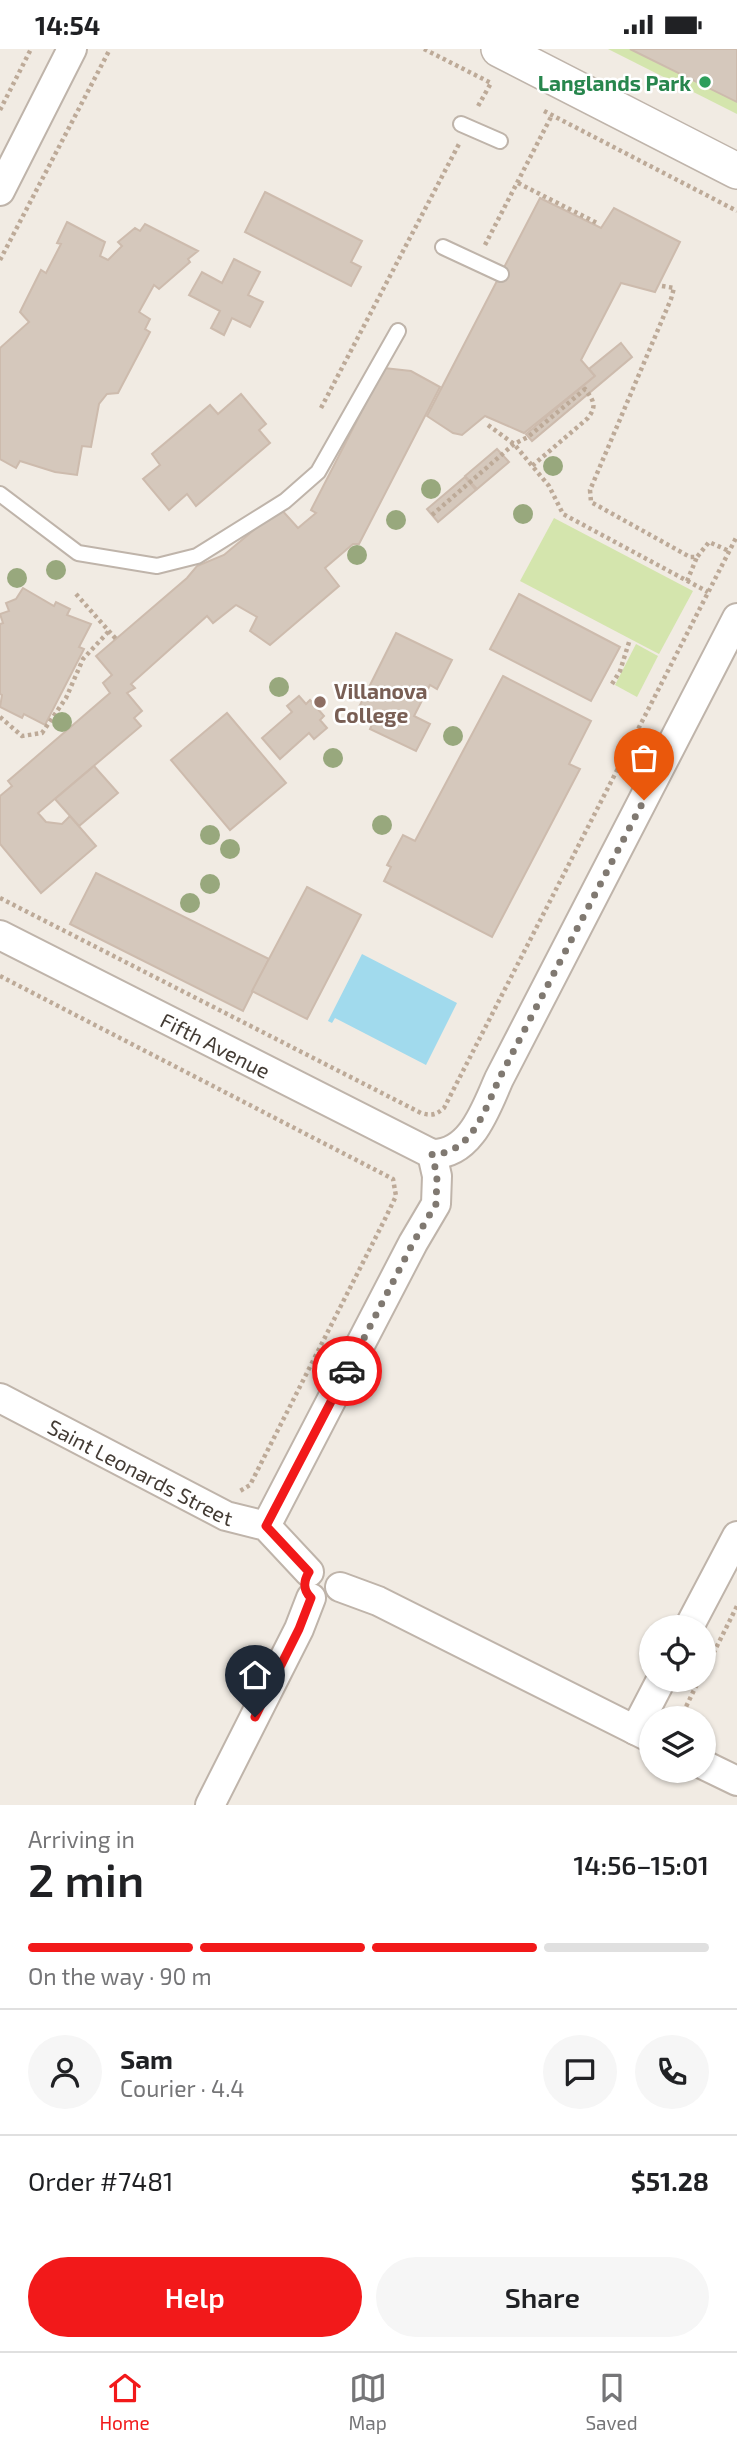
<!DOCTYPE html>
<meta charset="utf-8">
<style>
body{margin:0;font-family:"Exo 2",sans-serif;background:#f6f6f6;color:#202124;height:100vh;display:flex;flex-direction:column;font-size:26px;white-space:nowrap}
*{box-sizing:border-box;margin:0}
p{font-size:23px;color:#757577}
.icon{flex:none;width:38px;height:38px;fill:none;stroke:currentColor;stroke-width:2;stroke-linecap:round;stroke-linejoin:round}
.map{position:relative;height:1756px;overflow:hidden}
.drawer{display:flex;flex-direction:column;background:#fff;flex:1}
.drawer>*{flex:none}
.fabs{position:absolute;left:639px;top:1566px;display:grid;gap:14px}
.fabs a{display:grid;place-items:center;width:77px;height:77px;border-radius:50%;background:#fff;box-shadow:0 2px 5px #0004;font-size:35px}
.pin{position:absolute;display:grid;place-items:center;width:60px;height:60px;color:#fff;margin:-72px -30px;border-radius:50% 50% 50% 0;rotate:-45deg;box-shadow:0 0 7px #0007}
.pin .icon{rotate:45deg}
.courier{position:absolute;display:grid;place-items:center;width:70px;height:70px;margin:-35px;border:5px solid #f2191a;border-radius:50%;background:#fff;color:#222;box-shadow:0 2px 9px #0007}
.headline em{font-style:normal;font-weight:600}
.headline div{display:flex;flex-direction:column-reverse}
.headline{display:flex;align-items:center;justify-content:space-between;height:119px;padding:0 28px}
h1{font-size:46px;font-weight:600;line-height:52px}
.bar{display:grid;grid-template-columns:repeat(4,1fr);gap:10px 7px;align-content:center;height:84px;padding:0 28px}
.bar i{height:9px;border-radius:5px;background:#e0e0e0}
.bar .active{background:#f2191a}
.bar p{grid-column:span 4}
.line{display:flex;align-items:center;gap:18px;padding:0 28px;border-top:2px solid #e0e0e0}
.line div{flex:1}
.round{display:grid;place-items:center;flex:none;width:74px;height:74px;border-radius:37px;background:#f6f6f6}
.cta{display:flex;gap:14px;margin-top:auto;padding:14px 28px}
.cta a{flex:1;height:80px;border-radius:42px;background:#f2191a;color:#fff;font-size:28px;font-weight:600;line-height:80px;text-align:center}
.cta a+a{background:#f6f6f6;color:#202124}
.status{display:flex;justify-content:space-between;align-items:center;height:49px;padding:0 35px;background:#fff;direction:ltr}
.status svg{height:19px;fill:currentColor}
.tabs{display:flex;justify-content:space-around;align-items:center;height:98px;border-top:2px solid #e0e0e0;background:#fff;font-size:19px;color:#757577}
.tabs a{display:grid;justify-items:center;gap:4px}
.tabs .active{color:#f2191a}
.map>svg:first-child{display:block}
.green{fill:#d4e5ad}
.water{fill:#a1daed}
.building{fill:#d5c8bc;stroke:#cdbbad;stroke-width:2}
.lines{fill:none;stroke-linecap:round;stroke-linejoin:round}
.service-casing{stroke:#bfb4aa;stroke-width:18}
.minor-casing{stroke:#bfb4aa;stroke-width:32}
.tertiary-casing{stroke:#bfb4aa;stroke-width:38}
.path{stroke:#bdaa98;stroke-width:4.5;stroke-dasharray:3.5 3.5;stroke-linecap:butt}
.service{stroke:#fff;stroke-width:14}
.minor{stroke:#fff;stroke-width:28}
.tertiary{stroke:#fff;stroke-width:35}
.tree{fill:#98a87d}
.done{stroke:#807971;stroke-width:7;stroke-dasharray:0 12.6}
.route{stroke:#f2191a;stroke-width:9}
.leisure-dot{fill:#2e9e5b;stroke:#fff;stroke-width:2.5}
.education-dot{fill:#8d6e63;stroke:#fff;stroke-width:2.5}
.labels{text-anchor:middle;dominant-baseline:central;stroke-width:5;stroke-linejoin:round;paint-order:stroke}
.leisure-label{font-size:21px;font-weight:bold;fill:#27864d;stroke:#fff;text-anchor:end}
.education-label{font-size:21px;font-weight:bold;fill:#785e54;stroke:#fff;text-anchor:start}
.street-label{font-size:21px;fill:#433b34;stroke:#fff}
</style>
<div class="status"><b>14:54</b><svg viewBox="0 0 49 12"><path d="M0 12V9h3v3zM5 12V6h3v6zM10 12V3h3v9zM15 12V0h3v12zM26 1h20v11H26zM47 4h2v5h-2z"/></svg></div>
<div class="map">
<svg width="737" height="1756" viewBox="0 0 737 1756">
<rect width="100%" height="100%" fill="#f1ebe3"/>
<g class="green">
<path d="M608,0H737V65Z"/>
<path d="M554,469L693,542L659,605L520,532Z"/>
<path d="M636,595L658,607L637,648L615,636Z"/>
</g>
<path class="water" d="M362,905L457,954L426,1016L335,969L332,974L328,972Z"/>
<g class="building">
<path d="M630,0H737V53Z"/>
<path d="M265,143L362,192L351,213L361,218L351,237L245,183Z"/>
<path d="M540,149L601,179L614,159L680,193L655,243L621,234L581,311L595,327L524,384L485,367L462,386L453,384L427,367Z"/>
<path d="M67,173L105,193L100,207L108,211L122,197L118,193L135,179L140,182L145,175L198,202L188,210L190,213L159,240L154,236L139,263L150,270L145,280L150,283L118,344L107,345L99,355L91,398L82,397L77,426L55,423L20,412L16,419L0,410V299L29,273L20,263L41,221L46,224L61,195L57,194Z"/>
<path d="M234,210L260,223L248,246L263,253L250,278L232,269L224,286L211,279L220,262L189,246L202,223L222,234Z"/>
<path d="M621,294L632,308L532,392L526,385L595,327L589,320Z"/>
<path d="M384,319L411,322L440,338L359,495H353L325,519L339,537L270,596L250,582L257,568L236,556L213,574L207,567L131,635L135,639L127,644L142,662L134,669L141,677L38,764L46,773L62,775L70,767L96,797L41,844L0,795V747L12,737L8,732L110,644L103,634L112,626L96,607L187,529L197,517L224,506L280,459L298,479L316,464L311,461Z"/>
<path d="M241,345L266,375L259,381L270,394L196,457L187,445L169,461L143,430L160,416L152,405L210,356L218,365Z"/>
<path d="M497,400L509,413L477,440L465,427Z"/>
<path d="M465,428L476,441L438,473L427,460Z"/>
<path d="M23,539L54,557L56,553L70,560L67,566L91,575L79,598L84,600L45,676L24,665L22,669L0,658L2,646L0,645V575L3,574L0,565L9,562L6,554L16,550Z"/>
<path d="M519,545L620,598L591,652L490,600Z"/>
<path d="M396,584L452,611L437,640L430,636L414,667L430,675L416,702L370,680L376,667L359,658Z"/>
<path d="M503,627L591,672L569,715L580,720L492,888L384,832L391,818L387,816L403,786L415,792Z"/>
<path d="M299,647L306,655L310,651L324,667L320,671L327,679L314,690L309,684L280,710L262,689L292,663L287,657Z"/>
<path d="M227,664L286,734L230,781L171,711Z"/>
<path d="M94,717L118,744L79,777L55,750Z"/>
<path d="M96,824L269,910L243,962L70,875Z"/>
<path d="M307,838L361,866L307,970L252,942Z"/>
</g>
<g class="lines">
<defs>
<g id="service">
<path d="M461,75L500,92"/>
<path d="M443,198L501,225"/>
<path d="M0,445L78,504L157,517L197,507L285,452L318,423L398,282"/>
</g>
<g id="minor">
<path d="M0,142L72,0"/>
<path id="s1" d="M0,886L432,1105C471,1106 486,1059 499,1030L737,569"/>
<path id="s2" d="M0,1349L226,1467L266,1477L309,1523"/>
<path d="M266,1477L413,1194L436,1155L437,1127L432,1105"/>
<path d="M340,1538L378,1552L651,1689"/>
<path d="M689,1578L737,1487"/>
<path d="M635,1681L661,1631"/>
<path d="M704,1716L737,1732"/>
<path d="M210,1756L299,1580L311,1549"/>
</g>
<path id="tertiary" d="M499,0L737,122"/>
</defs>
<use href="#service" class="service-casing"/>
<use href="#minor" class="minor-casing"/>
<use href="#tertiary" class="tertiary-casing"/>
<g class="path">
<path d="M424,0L491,34L477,59"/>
<path d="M0,61L31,0"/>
<path d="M544,62L737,162"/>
<path d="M518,134L597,174"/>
<path d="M485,196L552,66"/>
<path d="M0,211L110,0"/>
<path d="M662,237L674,239L671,250L590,441L591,453L690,508H697L709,493L729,502"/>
<path d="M321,359L459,95"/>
<path d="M488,376L514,395L549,437L563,465L708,543"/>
<path d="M432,466L514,395L528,388L585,340C594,352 597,357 588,369L532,417"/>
<path d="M687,532L697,508"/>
<path d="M76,545L116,590"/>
<path d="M612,635L620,622L630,590"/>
<path d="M0,668L22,687L42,684L66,649L83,610L109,582"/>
<path d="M0,849L421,1064C432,1067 436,1066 444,1059L737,487"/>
<path d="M0,927L393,1130L396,1147L384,1172L250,1436L240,1442"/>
<path d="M704,1623L737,1557"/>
<path d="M680,1670L699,1631"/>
</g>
<use href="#service" class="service"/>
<use href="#minor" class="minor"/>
<use href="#tertiary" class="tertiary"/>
</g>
<g class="tree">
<circle cx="553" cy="417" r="10"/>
<circle cx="431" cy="440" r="10"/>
<circle cx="523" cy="465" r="10"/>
<circle cx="396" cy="471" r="10"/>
<circle cx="357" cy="506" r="10"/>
<circle cx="56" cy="521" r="10"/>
<circle cx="17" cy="529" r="10"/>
<circle cx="279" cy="638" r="10"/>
<circle cx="62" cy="673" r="10"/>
<circle cx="453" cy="687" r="10"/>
<circle cx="333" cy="709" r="10"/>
<circle cx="382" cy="776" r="10"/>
<circle cx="210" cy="786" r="10"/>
<circle cx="230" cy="800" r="10"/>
<circle cx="210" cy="835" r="10"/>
<circle cx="190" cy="854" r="10"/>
</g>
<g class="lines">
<path class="done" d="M347,1322L413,1194L436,1155L437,1127L432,1105C471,1106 486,1059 499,1030L644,751"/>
<path class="route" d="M255,1668L299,1580L311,1549C303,1541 303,1533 309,1523L266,1477L347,1322"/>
</g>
<circle class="leisure-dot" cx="705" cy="33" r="7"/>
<circle class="education-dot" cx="320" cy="653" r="7"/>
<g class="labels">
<g class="leisure-label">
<text x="691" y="33">Langlands Park</text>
</g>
<g class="education-label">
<text x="334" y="641">Villanova<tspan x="334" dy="24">College</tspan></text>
</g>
<g class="street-label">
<text stroke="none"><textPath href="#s1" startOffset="242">Fifth Avenue</textPath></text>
<text stroke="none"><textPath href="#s2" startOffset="159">Saint Leonards Street</textPath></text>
</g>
</g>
</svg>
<div class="fabs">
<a><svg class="icon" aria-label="locate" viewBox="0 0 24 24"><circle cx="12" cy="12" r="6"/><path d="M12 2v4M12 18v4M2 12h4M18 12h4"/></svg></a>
<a><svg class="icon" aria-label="layers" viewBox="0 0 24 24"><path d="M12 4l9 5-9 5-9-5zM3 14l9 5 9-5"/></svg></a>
</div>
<div class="pin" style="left:644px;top:751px;background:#ea580c"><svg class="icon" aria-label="bag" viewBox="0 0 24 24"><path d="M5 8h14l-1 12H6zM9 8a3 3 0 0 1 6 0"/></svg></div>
<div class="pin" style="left:255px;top:1668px;background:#1f2937"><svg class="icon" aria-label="home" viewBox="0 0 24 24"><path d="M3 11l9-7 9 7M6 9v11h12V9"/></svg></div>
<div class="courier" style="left:347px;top:1322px"><svg class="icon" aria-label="car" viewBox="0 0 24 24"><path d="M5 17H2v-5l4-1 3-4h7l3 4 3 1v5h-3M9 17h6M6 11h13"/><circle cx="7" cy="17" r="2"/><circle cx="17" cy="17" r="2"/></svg></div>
</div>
<section class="drawer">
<div class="headline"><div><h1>2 min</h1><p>Arriving in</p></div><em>14:56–15:01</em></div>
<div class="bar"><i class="active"></i><i class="active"></i><i class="active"></i><i></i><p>On the way · 90 m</p></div>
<div class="line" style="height:126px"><a class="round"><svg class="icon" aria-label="person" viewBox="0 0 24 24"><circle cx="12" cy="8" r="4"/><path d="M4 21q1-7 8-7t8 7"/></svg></a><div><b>Sam</b><p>Courier · 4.4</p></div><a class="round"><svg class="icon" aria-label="chat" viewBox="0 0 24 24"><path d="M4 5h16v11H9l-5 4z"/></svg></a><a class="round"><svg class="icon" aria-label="phone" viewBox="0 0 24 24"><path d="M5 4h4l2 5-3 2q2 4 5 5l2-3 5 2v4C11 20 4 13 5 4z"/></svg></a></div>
<div class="line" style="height:91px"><div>Order #7481</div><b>$51.28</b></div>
<div class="cta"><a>Help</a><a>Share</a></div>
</section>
<nav class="tabs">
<a class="active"><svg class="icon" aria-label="home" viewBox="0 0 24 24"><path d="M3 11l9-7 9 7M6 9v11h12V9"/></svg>Home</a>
<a><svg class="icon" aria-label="map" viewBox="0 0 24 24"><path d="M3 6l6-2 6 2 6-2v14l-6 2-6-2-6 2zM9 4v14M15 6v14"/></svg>Map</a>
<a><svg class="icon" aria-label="saved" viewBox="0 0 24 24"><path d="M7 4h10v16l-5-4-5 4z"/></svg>Saved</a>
</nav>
